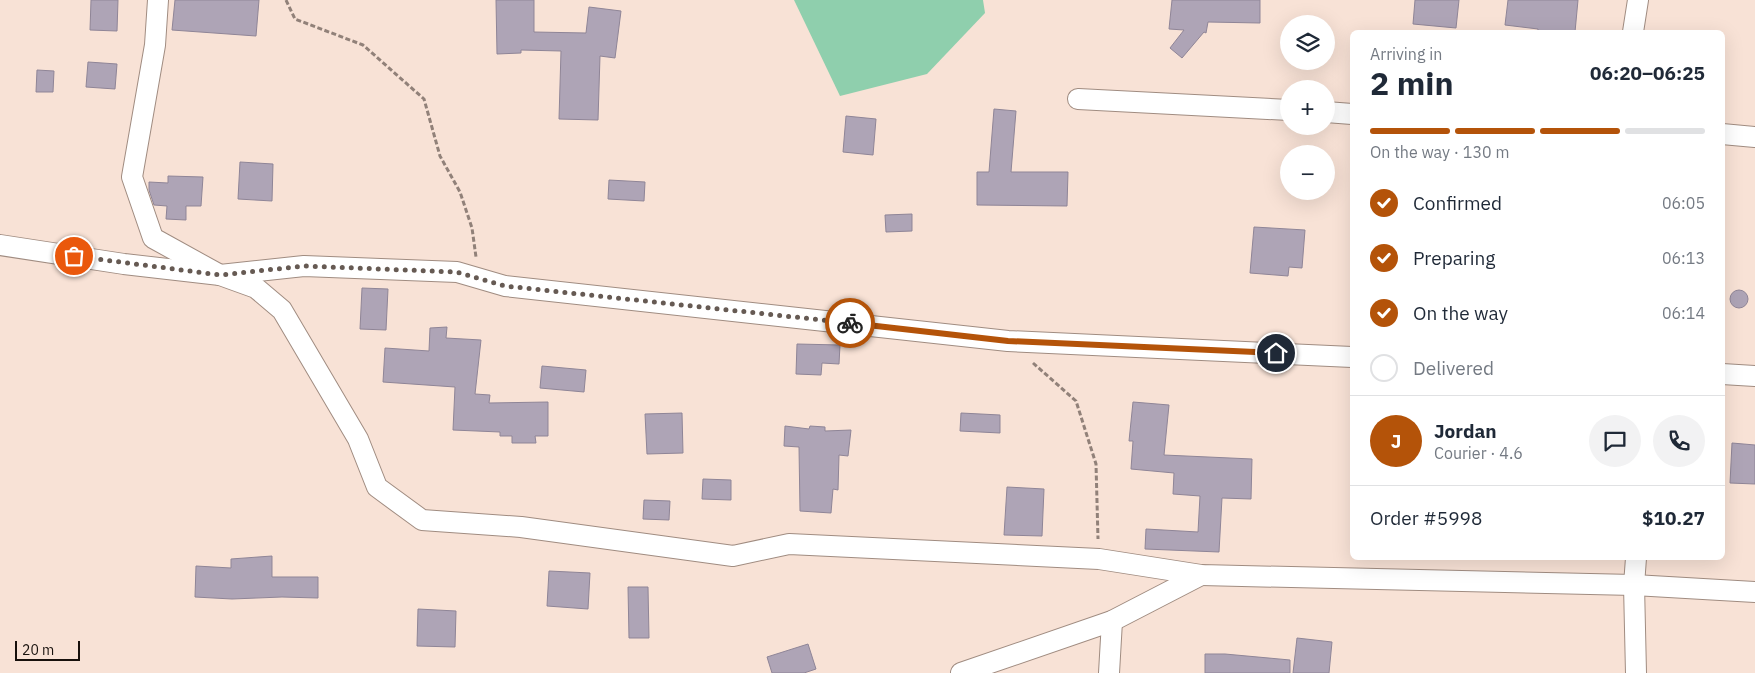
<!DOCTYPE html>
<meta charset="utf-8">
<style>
body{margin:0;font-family:"IBM Plex Sans",sans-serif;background:#f2f2f3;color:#1f2937;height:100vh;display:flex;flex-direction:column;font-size:19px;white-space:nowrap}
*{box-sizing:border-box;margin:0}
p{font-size:16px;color:#747a83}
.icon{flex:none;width:28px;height:28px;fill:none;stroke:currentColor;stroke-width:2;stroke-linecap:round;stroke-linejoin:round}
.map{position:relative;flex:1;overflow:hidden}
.drawer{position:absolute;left:1350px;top:30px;width:375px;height:530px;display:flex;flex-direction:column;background:#fff;border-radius:8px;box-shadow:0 5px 20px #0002}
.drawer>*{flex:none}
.tools{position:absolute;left:1280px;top:15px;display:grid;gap:10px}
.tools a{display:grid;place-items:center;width:55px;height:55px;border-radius:50%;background:#fff;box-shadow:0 5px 20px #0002;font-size:25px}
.scale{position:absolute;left:15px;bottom:12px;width:65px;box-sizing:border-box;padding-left:5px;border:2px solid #17100c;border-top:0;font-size:14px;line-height:18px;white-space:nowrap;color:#17100c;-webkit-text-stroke:4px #f8e2d6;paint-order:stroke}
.pin{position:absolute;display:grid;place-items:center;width:42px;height:42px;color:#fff;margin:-21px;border:2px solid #fff;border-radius:50%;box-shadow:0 1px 5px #0007}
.courier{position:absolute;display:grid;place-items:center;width:50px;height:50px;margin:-25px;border:4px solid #b45309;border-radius:50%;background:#fff;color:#222;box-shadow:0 1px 6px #0007}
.headline em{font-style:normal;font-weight:800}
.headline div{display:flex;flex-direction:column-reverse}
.headline{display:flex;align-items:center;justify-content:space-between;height:85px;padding:0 20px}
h1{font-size:32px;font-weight:800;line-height:38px}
.bar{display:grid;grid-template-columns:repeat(4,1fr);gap:8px 5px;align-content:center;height:60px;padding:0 20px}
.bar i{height:6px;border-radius:4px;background:#e0e1e3}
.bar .on{background:#b45309}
.bar p{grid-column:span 4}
.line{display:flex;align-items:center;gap:12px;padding:0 20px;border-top:1px solid #e0e1e3}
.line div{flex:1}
.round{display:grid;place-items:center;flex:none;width:52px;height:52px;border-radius:26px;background:#f2f2f3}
ol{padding:0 20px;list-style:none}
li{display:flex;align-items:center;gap:15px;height:55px}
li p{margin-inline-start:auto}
li .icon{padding:5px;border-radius:50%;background:#b45309;color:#fff;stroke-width:4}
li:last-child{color:#747a83}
li i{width:28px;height:28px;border:2px solid #e0e1e3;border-radius:50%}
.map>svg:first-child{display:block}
.green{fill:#8fcfad}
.building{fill:#aea4b6;stroke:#8f8597}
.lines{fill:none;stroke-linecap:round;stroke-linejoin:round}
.street-casing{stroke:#a08c81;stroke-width:22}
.path{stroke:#918179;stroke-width:3;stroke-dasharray:5 2.5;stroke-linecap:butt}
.street{stroke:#fff;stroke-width:20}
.done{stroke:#665a53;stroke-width:5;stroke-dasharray:0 9}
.route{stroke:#b45309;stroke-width:6}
</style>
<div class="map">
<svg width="1755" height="673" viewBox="0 0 1755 673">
<rect width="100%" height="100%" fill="#f8e2d6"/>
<path class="green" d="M794,0H983L985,13L927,74L840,96Z"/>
<g class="building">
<path d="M91,0H118L117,31L90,30Z"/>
<path d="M175,0H259L256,36L172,30Z"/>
<path d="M496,0H534V32L586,33L589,7L621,11L615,58L600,56L598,120L559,119L561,51L521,50V53L497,54Z"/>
<path d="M1172,0H1260V23L1208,22L1206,33L1204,32L1182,58L1170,48L1184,30L1169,29Z"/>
<path d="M1415,0H1459L1456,28L1413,24Z"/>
<path d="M1508,0H1578L1575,32H1538V29L1505,25Z"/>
<path d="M88,62L117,64L115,89L86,87Z"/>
<path d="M37,70L54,71L53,92H36Z"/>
<path d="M994,109L1016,111L1011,172H1068L1067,206L977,205V172H989Z"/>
<path d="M846,116L876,119L873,155L843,152Z"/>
<path d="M240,162L273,164L272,201L238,199Z"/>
<path d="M168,176L203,177L201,206H186V220L166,219L167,206L154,205L149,190V182L168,183Z"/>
<path d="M609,180L645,182L644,201L608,199Z"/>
<path d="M912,214V231L886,232L885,215Z"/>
<path d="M1254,227L1305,230L1302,268L1289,267L1288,276L1250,273Z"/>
<path d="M362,288L388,289L386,330L360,329Z"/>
<circle cx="1739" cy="299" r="9"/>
<path d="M447,327L446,338L481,340L475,394L490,395L489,403L548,402V436H535L536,443H512V436H500V432L453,430L455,387L383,382L385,348L429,351L430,328Z"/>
<path d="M797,344L840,345L839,364L822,363L821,375L796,374Z"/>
<path d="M542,366L586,370L584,392L540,388Z"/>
<path d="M1133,402L1169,405L1164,455L1252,459L1251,499L1222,498L1219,552L1145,549L1146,529L1198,532L1200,496L1173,494L1174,473L1131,469L1133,441H1129Z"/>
<path d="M682,413L683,453L647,454L645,414Z"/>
<path d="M961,413L1000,415V433L960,431Z"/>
<path d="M785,426L809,429L810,426L825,427V431L851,430L848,456L839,455L838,490L833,489L831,513L800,511L799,447L784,446Z"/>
<path d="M1732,443L1755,445V484L1730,483Z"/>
<path d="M703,479L731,480V500L702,499Z"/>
<path d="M1007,487L1044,489L1042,536L1004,535Z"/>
<path d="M644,500L670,501L669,520L643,519Z"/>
<path d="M272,556V577H318V598L282,597L232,599L195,597L196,566L231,568V559Z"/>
<path d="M549,571L590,573L588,609L547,606Z"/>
<path d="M628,587H648L649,638H629Z"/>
<path d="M418,609L456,611L455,647L417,646Z"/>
<path d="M1297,638L1332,642L1329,673H1293Z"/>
<path d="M808,644L816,669L804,673H772L767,657Z"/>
<path d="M1205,654H1225L1290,660V673H1205Z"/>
</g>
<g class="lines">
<defs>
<g id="street">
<path d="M158,0L155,45L132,177L153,238L220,275L256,288L282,310L358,439L377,487L422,520L521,527L733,556L789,544L1099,559L1201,575L1634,585L1755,592"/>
<path d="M1633,32L1638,0"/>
<path d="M1078,99L1289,110"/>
<path d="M1326,112L1352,114"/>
<path d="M1722,134L1755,137"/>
<path d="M0,245L124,264L220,275L304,266L457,272L505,286L1008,341L1352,357"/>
<path d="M1722,374L1755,376"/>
<path d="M961,673L1112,621L1201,575"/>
<path d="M1109,673L1112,621"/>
<path d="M1636,673L1634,585L1636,558"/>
</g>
</defs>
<use href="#street" class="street-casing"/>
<g class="path">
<path d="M286,0L295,19L363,45L424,99L440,156L460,192L472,228L476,257"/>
<path d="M1033,363L1076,401L1096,464L1098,539"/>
</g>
<use href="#street" class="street"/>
</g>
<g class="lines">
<path class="done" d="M74,256L220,275L304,266L456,272L505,286L850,323"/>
<path class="route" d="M850,323L1008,341L1276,353"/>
</g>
</svg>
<div class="tools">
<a><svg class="icon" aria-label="layers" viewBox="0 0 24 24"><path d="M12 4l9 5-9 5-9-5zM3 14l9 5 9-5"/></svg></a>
<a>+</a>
<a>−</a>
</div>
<div class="scale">20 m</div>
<div class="pin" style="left:74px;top:256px;background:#ea580c"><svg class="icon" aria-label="bag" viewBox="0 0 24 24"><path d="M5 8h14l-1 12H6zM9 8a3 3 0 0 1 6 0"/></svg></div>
<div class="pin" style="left:1276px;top:353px;background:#1f2937"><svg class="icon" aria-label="home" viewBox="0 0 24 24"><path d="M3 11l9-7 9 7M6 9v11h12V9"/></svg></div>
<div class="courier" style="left:850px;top:323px"><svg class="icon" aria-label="bike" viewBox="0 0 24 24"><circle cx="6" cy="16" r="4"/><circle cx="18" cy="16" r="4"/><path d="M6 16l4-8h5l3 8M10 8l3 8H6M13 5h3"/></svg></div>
<section class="drawer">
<div class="headline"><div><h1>2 min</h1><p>Arriving in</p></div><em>06:20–06:25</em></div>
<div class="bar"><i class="on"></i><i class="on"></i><i class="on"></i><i></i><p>On the way · 130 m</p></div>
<ol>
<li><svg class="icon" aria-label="check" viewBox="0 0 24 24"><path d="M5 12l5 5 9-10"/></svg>Confirmed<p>06:05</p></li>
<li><svg class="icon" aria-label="check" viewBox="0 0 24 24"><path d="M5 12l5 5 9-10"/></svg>Preparing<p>06:13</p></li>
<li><svg class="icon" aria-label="check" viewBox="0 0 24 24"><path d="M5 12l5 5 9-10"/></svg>On the way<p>06:14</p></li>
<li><i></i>Delivered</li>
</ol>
<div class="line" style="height:90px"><b class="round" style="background:#b45309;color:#fff">J</b><div><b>Jordan</b><p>Courier · 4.6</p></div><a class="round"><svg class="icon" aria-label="chat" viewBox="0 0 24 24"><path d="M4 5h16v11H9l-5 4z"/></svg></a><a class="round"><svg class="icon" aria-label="phone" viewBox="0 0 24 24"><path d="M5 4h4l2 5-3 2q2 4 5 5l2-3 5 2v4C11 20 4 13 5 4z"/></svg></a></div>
<div class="line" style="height:65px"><div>Order #5998</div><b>$10.27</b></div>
</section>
</div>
